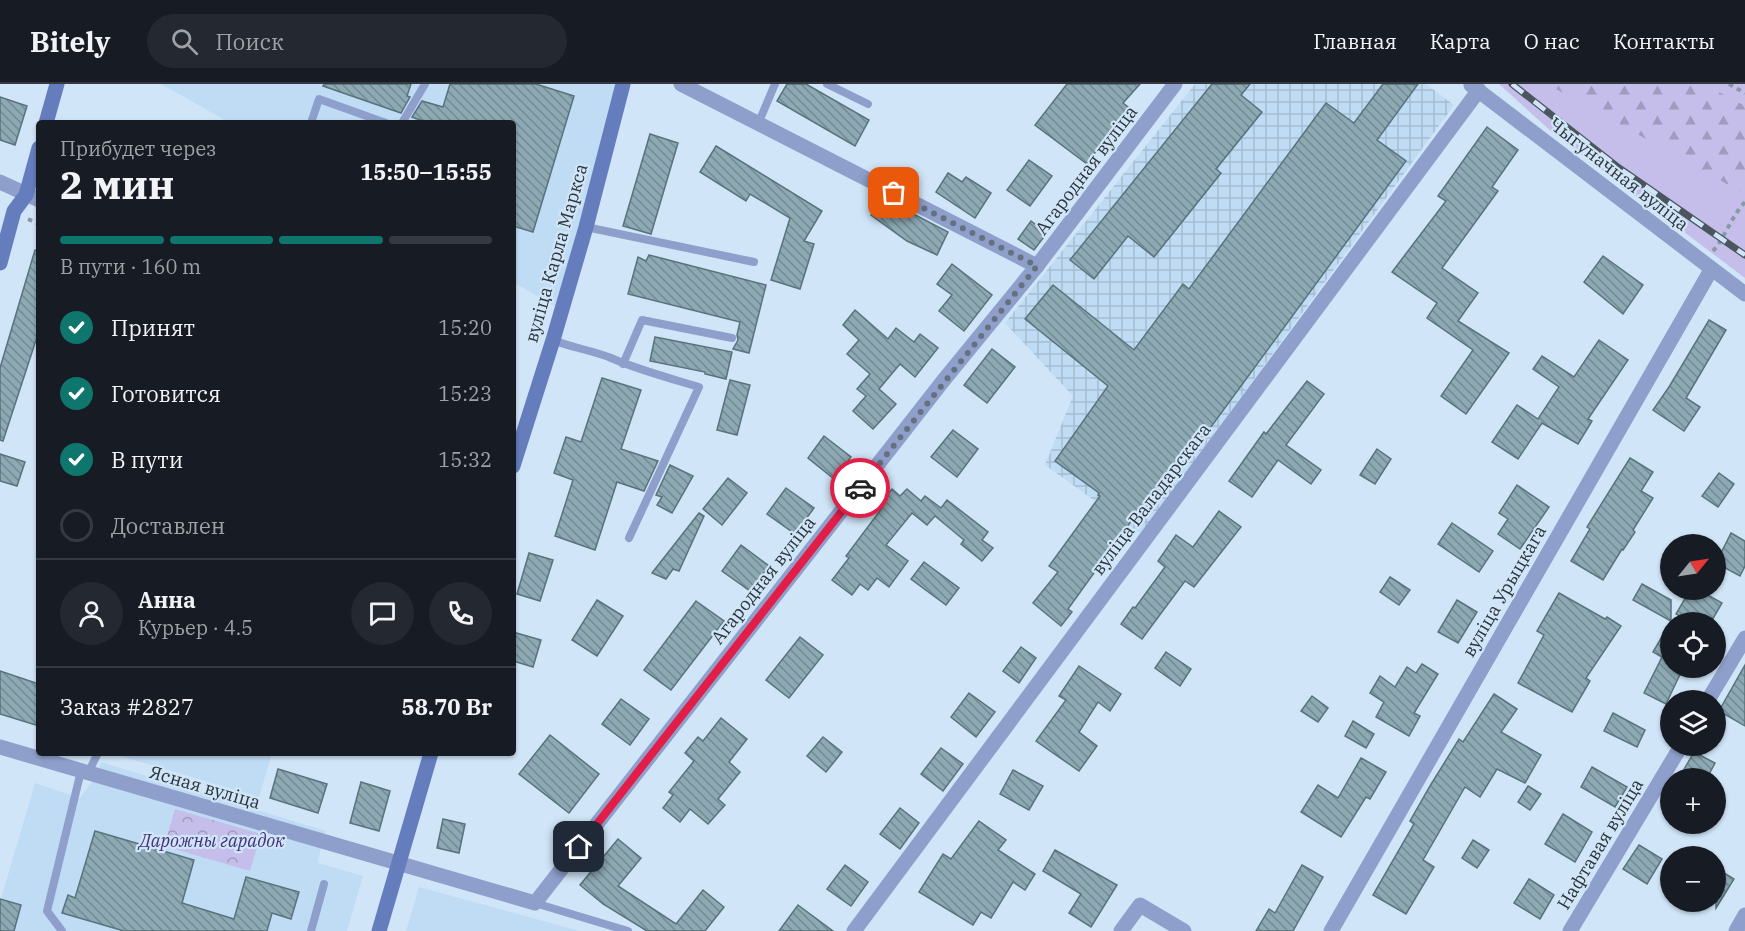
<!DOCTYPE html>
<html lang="ru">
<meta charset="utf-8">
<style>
body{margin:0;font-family:"IBM Plex Serif",serif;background:#242831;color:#f1f3f6;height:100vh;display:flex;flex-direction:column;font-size:22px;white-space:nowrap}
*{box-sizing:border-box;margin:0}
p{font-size:20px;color:#9ea1a6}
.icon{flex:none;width:33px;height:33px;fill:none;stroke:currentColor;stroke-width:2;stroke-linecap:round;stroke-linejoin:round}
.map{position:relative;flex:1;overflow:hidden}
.drawer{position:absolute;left:36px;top:36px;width:480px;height:636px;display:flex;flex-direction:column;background:#171b24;border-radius:6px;box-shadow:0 2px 4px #0004}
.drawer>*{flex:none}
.needle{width:39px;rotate:60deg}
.fabs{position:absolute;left:1660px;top:450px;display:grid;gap:12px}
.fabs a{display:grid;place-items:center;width:66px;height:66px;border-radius:50%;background:#171b24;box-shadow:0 2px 4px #0004;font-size:30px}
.pin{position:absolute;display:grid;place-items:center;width:51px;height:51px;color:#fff;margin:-26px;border-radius:12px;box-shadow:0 3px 9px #0006}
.courier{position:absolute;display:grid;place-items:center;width:60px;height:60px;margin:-30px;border:4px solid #e11d48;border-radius:50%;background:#fff;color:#222;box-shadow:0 2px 8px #0007}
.overview em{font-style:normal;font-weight:800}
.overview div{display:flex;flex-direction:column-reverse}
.overview{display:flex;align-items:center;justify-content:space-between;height:102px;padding:0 24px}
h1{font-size:39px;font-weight:800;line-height:45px}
.bar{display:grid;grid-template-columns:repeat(4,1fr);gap:9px 6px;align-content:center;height:72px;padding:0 24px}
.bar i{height:8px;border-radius:4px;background:#363941}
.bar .active{background:#0f766e}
.bar p{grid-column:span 4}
.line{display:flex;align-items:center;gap:15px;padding:0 24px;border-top:2px solid #363941}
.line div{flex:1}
.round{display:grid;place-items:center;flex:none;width:63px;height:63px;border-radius:32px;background:#242831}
ol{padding:0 24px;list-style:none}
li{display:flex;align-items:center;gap:18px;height:66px}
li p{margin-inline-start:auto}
li .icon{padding:6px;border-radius:50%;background:#0f766e;color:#fff;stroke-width:4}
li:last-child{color:#9ea1a6}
li i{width:33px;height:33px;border:3px solid #363941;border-radius:50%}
header{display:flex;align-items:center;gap:36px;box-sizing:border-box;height:84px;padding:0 30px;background:#171b24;border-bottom:2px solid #363941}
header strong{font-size:28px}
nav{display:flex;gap:33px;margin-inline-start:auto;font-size:21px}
.search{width:420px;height:54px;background:#242831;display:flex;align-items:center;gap:15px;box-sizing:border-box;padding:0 21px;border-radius:33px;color:#9ea1a6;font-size:22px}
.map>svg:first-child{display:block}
.built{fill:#c0dcf4}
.industrial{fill:url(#industrial-grid)}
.green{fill:#c5beea}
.forest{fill:url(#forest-firs)}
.park{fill:url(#park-crowns)}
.building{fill:url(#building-back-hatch);stroke:#58737c;stroke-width:1.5}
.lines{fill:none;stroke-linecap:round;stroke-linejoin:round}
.path{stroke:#8899a6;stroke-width:4;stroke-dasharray:4.5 4.5;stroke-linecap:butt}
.lane{stroke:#8e9fcb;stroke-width:8}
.street{stroke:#8e9fcb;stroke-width:15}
.secondary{stroke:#667dbd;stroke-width:15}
.rail-casing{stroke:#4a555e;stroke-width:7}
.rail{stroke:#d0e6f8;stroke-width:4.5;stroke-dasharray:14;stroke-linecap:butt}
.done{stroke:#65727d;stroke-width:6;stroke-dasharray:0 10.8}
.route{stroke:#e11d48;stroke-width:8}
.labels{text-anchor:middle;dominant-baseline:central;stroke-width:4.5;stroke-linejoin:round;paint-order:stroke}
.street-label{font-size:18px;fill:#2b343b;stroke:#d0e6f8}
.park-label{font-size:18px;font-style:italic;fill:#46327c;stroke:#d0e6f8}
</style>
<header>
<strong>Bitely</strong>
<div class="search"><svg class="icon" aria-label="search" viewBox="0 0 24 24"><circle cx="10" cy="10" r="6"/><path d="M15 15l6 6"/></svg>Поиск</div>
<nav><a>Главная</a><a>Карта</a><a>О нас</a><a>Контакты</a></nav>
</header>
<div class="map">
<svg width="1745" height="847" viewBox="0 0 1745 847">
<defs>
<pattern id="industrial-grid" width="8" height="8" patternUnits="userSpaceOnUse" patternTransform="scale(1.5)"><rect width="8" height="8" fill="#c0dcf4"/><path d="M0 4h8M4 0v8" fill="none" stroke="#a5bdd2"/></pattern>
<pattern id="forest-firs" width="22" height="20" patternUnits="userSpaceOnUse" patternTransform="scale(1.5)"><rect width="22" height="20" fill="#c5beea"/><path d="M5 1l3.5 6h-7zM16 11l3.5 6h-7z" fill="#a09bbf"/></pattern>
<pattern id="park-crowns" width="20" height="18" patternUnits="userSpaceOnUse" patternTransform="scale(1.5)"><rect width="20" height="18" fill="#c5beea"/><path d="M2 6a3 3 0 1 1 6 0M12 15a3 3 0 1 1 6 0" fill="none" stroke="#a09bbf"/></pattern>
<pattern id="building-back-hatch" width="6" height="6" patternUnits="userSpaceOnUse" patternTransform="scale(1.5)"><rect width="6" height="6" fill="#8da9b3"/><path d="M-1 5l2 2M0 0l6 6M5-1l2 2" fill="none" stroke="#738a93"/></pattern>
</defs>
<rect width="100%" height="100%" fill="#d0e6f8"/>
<g class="built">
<path d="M161,0H620L556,223L513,198V39H230Z"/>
<path d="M110,669H272L259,713Z"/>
<path d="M101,678L326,747L322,757L318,779L363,792L347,847H0V818L35,699L80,714L96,692Z"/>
<path d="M419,803L580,847H406Z"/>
</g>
<path class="industrial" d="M1195,0H1426L1454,21L1141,450L1045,381L1073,312L1005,239Z"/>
<path class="green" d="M1499,0H1745V194L1554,50Z"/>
<path class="forest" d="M1547,0H1704L1745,22V110Z"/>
<path class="park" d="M175,725L261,750L250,787L164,762Z"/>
<g class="building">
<path d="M324,0H411L407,12L410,13L401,29L323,2Z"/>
<path d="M450,0H536L574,12L533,148L513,142V39H428L412,33L422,17L443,23Z"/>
<path d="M787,0H806L869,36L855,62L777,17Z"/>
<path d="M1067,0H1140L1123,19L1128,23L1087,80L1035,41Z"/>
<path d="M1212,0H1250L1241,11L1262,28L1216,85L1221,89L1154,173L1128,152L1094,195L1070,176Z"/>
<path d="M1383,0H1418L1377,56L1406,77L1139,441L1132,436L1068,525L1072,528L1061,542L1033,519L1058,488L1049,482L1100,412L1098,411L1099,409L1055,377L1108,302L1025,235L1053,201L1134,266L1183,200L1189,205L1326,19L1354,39Z"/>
<path d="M0,13L27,22L15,61L0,56Z"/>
<path d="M1487,43L1518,66L1492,103L1498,107L1442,184L1478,209L1458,237L1509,269L1466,330L1441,312L1473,266L1427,234L1437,219L1392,188L1446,117L1438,112Z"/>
<path d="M650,50L678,59L651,150L623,142Z"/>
<path d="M716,62L822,127L804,157L814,160L800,205L771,196L790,134L750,110L746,117L700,88Z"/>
<path d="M1029,76L1052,92L1030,122L1007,106Z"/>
<path d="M948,89L962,98L966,93L991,109L975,134L936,108Z"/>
<path d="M883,114L948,148L937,171L907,157L871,131Z"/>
<path d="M1031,137L1047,149L1034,166L1018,155Z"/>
<path d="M35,166H39V247L3,357L0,356V284Z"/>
<path d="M649,171L766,201L749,269L733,265L738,256L737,251L740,238L628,210L638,173L646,177Z"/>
<path d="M1603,172L1643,201L1623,230L1584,198Z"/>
<path d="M952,180L992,211L964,247L939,227L952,211L937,200Z"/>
<path d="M855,226L888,255L896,244L914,258L920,250L938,264L915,293L900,280L879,305L896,320L873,345L853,327L866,312L857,305L870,290L847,270L859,256L843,241Z"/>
<path d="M1709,236L1726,246L1686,314L1700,323L1684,347L1653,326L1669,303Z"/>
<path d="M655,253L732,268L726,295L705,290V288L650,277Z"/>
<path d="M1599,256L1628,276L1588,335L1592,337L1578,360L1542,339L1518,375L1492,358L1517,321L1538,335L1559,303L1533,285L1542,272L1574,293Z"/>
<path d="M992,265L1015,283L987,319L964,301Z"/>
<path d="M602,294L641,306L621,365L658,377L644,407L617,398L595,466L555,452L573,396L554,389L566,353L581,358Z"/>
<path d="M730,296L750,301L737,351L717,346Z"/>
<path d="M1307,297L1324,310L1286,361L1321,386L1311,400L1278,376L1252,413L1229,397L1264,348L1266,350Z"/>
<path d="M953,346L978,365L957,393L931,373Z"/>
<path d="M824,352L851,373L834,395L808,374Z"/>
<path d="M1377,365L1391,375L1375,400L1360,391Z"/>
<path d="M0,370L25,378L17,402L0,397Z"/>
<path d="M1630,374L1653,388L1641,407L1653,414L1633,446L1635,448L1623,466L1622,465L1603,496L1571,477L1590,445L1587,443Z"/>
<path d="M670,381L693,392L672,429L657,421L662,413L656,411Z"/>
<path d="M1719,389L1734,400L1718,423L1702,412Z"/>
<path d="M728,394L747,409L722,441L703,425Z"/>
<path d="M1517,401L1549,423L1520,465L1498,450L1508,435L1499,429Z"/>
<path d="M786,404L814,424L795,450L767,430Z"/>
<path d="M892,405L900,412L907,405L921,417L925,412L941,424L947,416L988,448L982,456L993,464L982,477L961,460L964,456L935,432L927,441L912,429L886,461L908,477L889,503L877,494L868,506L860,500L852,511L832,496L849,474L846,472L882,424L879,421Z"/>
<path d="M1219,427L1241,443L1194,503L1185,497L1142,555L1121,540L1133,523L1135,524L1165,483L1158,477L1176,451L1193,463Z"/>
<path d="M699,429L704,432L679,487L673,485L666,495L652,489Z"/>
<path d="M1452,439L1493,467L1479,488L1438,460Z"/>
<path d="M1731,449L1745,457V482L1740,492L1716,479Z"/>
<path d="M741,461L769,482L750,507L722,487Z"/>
<path d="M529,469L553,476L540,517L517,510Z"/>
<path d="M924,478L959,504L946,521L911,495Z"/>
<path d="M1390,493L1410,506L1399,521L1380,508Z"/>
<path d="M1642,500L1671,516V584H1683L1666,620L1644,609L1662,573L1653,568L1671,537L1633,516Z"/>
<path d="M1690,506H1699L1722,519L1711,538H1691L1676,530Z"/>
<path d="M1559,509L1605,535L1607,533L1621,542L1586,594L1590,597L1572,628L1518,599L1544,551L1537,547Z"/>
<path d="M597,516L623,532L597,572L572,556Z"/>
<path d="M1457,516L1477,528L1458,559L1438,548Z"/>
<path d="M696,517L724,537L671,606L644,586Z"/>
<path d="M513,548L541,556L533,583L513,577Z"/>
<path d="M800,553L823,571L789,614L766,596Z"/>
<path d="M1021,563L1036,574L1019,599L1003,587Z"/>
<path d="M1166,568L1191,585L1180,602L1155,584Z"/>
<path d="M1422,580L1438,590L1414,629L1420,632L1409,652L1376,633L1384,618L1370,609L1380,592L1395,603L1407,583L1416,589Z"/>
<path d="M1745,581V642L1719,627Z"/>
<path d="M1079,582L1121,610L1110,627L1098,618L1079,648L1097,662L1079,687L1036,657L1066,616L1059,612Z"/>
<path d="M0,587L39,600V642L0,630Z"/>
<path d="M969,609L995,628L976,653L951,633Z"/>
<path d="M1494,610L1517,625L1501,648L1541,671L1525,699L1497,685L1480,713L1465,703L1423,776L1434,783L1406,830L1373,811L1414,740L1410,737L1430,702L1459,655L1463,658Z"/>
<path d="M1312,612L1328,624L1318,638L1301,627Z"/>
<path d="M621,615L649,635L630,661L602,640Z"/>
<path d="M1613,629L1645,646L1637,663L1604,647Z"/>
<path d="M721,634L747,655L729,678L740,688L718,715L725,721L708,740L690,725L680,738L663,724L673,711L669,708L694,677L685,669L698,653L703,657Z"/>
<path d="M1353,637L1374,650L1366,664L1345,652Z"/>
<path d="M550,651L599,690L569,729L519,690Z"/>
<path d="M823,653L842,668L826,688L807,672Z"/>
<path d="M941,664L963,680L943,707L921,690Z"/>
<path d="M1694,668L1715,679L1707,694H1679Z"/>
<path d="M1361,674L1386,688L1370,715L1366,713L1341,753L1301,728L1318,701L1338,714Z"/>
<path d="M1592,683L1627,703L1615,723L1581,703Z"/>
<path d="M278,685L327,700L318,729L270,714Z"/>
<path d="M1013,686L1043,702L1029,726L1000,710Z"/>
<path d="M361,698L390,707L379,747L350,739Z"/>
<path d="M1528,702L1541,710L1530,726L1518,718Z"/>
<path d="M900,724L919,739L900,765L880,750Z"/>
<path d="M1563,730L1592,748L1575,778L1545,760Z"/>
<path d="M443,735L465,740L459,769L437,764Z"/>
<path d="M979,737L1006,756L998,766L1035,790L1025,806L1013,798L991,834L981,828L973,841L919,808L943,770L951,775Z"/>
<path d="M95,747L194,776L182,819L234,835L246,793L299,808L291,835L272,829L267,847H124L62,829L68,811L75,814Z"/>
<path d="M618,755L641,774L618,802L676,840L703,806L724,823L705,847H647L603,820L580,801Z"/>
<path d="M1473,756L1489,766L1477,784L1462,774Z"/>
<path d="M1639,761L1662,775L1647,800L1623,785Z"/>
<path d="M1055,766L1117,801L1091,843L1069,829L1081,810L1043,787Z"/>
<path d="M845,781L868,798L851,822L827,805Z"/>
<path d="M1302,781L1323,793L1293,847H1256L1269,825L1275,829Z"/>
<path d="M1716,784L1734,795L1716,824Z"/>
<path d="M1529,795L1554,811L1540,835L1514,819Z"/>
<path d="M0,815L21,821L14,847H0Z"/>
<path d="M798,821L833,847H779Z"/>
</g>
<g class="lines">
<g class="path">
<path d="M1729,0L1745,9"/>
<path d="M28,135L39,140"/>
<path d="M1713,167C1726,152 1731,133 1745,118"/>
</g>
<g class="lane">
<path d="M827,0L868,20"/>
<path d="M311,39L319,15L386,39"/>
<path d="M402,39L425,0"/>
<path d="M758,40L775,0"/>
<path d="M586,143L754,178"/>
<path d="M553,256C572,264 592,266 611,274C639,286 669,294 699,303L629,454"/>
<path d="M623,280L642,236L732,254"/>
<path d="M88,689L98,669"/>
<path d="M535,819L628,847"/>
<path d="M62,847L47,827L81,687"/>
<path d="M311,847L324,800"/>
</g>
<g class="street">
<path d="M681,0L1037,182"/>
<path d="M1471,1L1745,210"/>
<path d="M0,98L39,116"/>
<path d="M1708,616L1745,554"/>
<path d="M0,663L535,819L943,297L1037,182L1175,0"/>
<path d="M854,847L1479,6"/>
<path d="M1121,847L1140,821L1184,847"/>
<path d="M1331,847L1711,186"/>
<path d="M1570,847L1681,662"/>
<path d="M1736,847L1745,831"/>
</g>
<g class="secondary">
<path d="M46,39L57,0"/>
<path d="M0,179L14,127L26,111L39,64"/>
<path d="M513,382L553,256L586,143L623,0"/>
<path d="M379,847L431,669"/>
</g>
<defs>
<path id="rail" d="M1512,0L1619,84L1745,171"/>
</defs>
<use href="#rail" class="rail-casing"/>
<use href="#rail" class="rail"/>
</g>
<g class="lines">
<path class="done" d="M860,404L1037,182L894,109"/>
<path class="route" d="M579,763L860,404"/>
</g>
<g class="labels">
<g class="street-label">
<text transform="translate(1086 86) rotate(-53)">Агародная вуліца</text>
<text transform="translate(1619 90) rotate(38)">Чыгуначная вуліца</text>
<text transform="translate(556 169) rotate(-74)">вуліца Карла Маркса</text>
<text transform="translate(1151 415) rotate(-53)">вуліца Валадарскага</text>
<text transform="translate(763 496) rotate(-52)">Агародная вуліца</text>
<text transform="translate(1504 507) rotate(-60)">вуліца Урыцкага</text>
<text transform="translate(205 703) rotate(16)">Ясная вуліца</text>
<text transform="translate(1600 760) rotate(-59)">Нафтавая вуліца</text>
</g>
<g class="park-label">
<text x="212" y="756">Дарожны гарадок</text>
</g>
</g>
</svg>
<div class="fabs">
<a><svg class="needle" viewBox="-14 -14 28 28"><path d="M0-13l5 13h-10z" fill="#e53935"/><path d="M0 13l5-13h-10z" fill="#9ea1a6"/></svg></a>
<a><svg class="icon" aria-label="locate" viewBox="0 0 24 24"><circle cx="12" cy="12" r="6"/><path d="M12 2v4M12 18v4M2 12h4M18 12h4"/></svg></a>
<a><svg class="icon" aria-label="layers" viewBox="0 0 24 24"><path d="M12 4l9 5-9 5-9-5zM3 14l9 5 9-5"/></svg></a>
<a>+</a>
<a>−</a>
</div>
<div class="pin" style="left:894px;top:109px;background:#ea580c"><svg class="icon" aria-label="bag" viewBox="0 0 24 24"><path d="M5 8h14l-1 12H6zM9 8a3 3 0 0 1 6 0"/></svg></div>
<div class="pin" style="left:579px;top:763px;background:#1f2937"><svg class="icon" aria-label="home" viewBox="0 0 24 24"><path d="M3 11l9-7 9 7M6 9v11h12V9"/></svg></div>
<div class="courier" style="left:860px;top:404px"><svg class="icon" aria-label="car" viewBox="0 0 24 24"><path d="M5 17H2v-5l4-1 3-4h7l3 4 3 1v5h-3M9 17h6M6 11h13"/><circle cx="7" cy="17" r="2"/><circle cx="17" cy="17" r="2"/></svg></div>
<section class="drawer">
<div class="overview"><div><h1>2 мин</h1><p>Прибудет через</p></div><em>15:50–15:55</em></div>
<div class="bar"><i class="active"></i><i class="active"></i><i class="active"></i><i></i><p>В пути · 160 m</p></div>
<ol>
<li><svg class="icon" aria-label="check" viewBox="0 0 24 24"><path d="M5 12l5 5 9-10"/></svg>Принят<p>15:20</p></li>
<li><svg class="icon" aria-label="check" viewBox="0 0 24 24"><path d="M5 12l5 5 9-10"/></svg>Готовится<p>15:23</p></li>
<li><svg class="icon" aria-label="check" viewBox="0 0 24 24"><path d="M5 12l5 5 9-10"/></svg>В пути<p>15:32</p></li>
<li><i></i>Доставлен</li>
</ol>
<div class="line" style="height:108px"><a class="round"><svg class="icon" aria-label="person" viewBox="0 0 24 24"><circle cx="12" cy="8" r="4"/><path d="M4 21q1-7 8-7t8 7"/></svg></a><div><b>Анна</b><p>Курьер · 4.5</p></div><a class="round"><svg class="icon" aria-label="chat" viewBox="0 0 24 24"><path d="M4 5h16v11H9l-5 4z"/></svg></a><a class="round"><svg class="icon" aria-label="phone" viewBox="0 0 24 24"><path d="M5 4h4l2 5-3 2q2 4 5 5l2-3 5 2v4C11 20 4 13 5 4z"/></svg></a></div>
<div class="line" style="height:78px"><div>Заказ #2827</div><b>58.70 Br</b></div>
</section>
</div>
